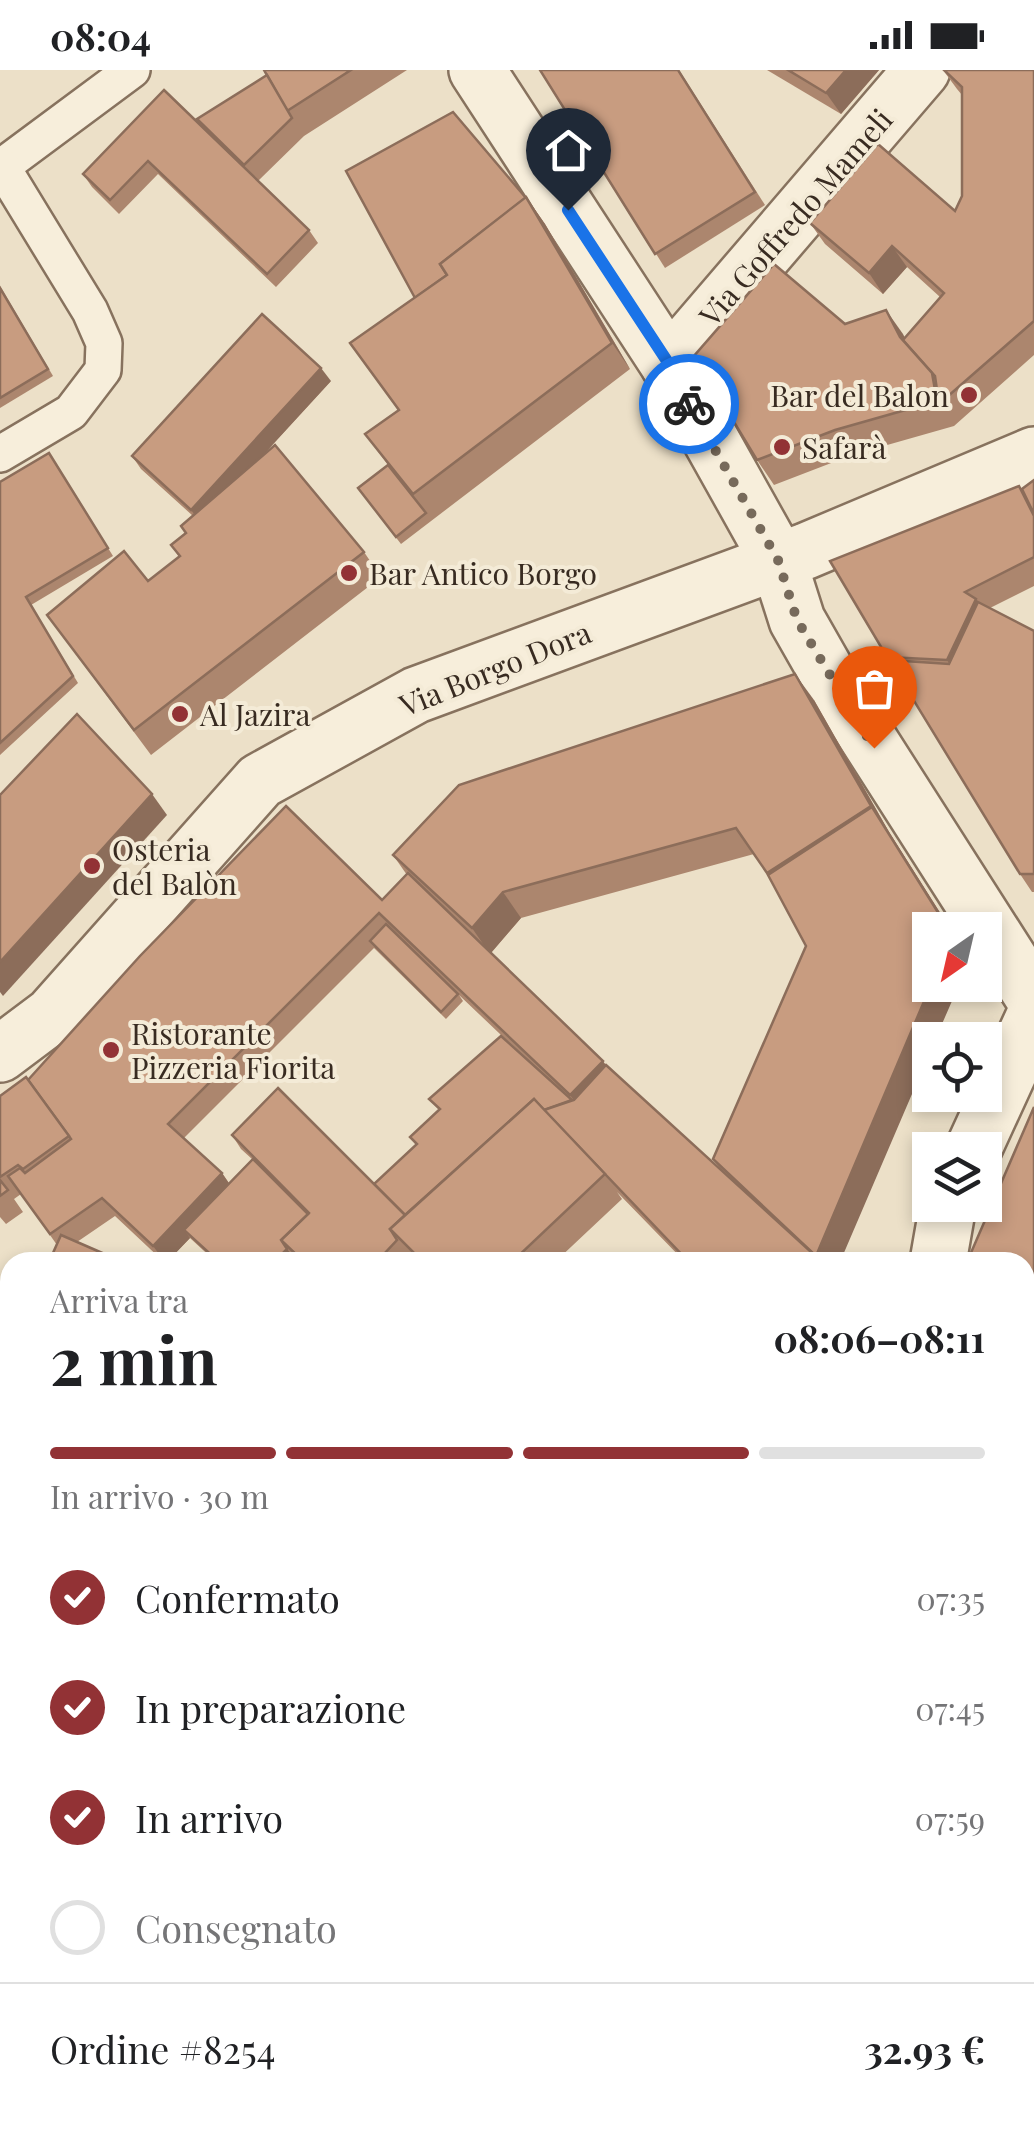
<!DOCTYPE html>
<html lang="it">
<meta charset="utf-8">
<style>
body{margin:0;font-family:"Playfair Display",serif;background:#f2f2f2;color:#202124;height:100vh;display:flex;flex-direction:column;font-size:38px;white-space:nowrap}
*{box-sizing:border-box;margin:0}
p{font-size:32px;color:#757577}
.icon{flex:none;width:55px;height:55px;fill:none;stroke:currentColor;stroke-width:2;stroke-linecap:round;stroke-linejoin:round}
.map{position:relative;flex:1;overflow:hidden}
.side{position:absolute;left:0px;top:1182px;width:1035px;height:882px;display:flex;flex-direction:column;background:#fff;border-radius:30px 30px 0 0;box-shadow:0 5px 15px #0003}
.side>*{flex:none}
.needle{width:65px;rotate:214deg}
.buttons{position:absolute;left:912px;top:842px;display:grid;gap:20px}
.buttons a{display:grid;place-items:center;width:90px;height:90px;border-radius:0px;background:#fff;box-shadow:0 5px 15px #0003;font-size:50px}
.pin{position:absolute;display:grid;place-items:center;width:85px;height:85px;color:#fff;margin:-102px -42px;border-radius:50% 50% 50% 0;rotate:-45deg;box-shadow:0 0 10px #0007}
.pin .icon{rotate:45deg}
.courier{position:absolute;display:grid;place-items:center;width:100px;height:100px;margin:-50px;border:8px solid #1a73e8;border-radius:50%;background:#fff;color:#222;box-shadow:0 2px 12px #0007}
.headline em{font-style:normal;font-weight:700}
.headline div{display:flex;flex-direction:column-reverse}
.headline{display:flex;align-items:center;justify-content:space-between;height:170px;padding:0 50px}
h1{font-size:65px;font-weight:700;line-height:75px}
.bar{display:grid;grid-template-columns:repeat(4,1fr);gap:15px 10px;align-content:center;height:120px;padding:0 50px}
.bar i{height:12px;border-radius:8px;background:#e0e0e0}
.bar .on{background:#923235}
.bar p{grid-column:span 4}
.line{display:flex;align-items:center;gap:25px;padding:0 50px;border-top:2px solid #e0e0e0}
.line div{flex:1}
ol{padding:0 50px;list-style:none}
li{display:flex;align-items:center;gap:30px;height:110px}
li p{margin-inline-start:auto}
li .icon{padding:10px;border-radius:50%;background:#923235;color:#fff;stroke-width:4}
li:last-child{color:#757577}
li i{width:55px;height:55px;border:5px solid #e0e0e0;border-radius:50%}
.status{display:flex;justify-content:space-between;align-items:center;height:70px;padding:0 50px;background:#fff;direction:ltr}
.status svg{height:28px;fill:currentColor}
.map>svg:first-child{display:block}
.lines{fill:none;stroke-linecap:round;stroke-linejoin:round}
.lane-casing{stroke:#87725e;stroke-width:40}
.street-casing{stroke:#87725e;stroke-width:60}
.lane{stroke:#f7eedb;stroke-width:35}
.street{stroke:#f7eedb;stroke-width:55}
.wall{fill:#ac866e;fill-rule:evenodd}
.shaded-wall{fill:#8c6d5a}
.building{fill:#c89c80;stroke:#8c6d5a;stroke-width:2.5}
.done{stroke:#776a5b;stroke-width:10;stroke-dasharray:0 18}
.route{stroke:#1a73e8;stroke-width:12}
.poi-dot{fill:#923235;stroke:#f4ebd7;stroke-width:4}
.labels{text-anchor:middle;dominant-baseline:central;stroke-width:8;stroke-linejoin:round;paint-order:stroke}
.street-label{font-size:30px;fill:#382b21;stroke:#f4ebd7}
.poi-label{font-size:30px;fill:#382b21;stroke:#f4ebd7;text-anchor:start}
</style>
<div class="status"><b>08:04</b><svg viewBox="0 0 49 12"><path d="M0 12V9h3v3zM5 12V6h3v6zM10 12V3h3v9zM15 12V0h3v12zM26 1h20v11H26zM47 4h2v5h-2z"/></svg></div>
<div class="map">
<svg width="1034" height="2064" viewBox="0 0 1034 2064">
<rect width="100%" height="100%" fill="#ece0c8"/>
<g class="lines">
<defs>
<g id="lane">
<path d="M0,98L132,0"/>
<path d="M0,384L71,342L103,300L104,273L90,241L2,97"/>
</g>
<g id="street">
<path d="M477,0L669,295L778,490L797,550L834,615L1034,928"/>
<path d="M669,295L922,0"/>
<path d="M0,984L52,945L260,711L416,625L806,481L1034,385"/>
<path d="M973,1080L1034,947"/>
<path d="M938,1192L948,1135"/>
<path d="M477,2064L481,2055"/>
</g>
</defs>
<use href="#lane" class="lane-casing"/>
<use href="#street" class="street-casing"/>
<use href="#lane" class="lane"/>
<use href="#street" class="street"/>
</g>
<g class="wall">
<path d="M264,0H407L304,66L258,111L309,160L318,173L276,217L158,104L119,144L92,117L83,104L202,57L197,49L267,5Z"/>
<path d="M540,0H679L765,135L665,198Z"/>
<path d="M767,0H879L841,44Z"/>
<path d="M943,0H1034V285L954,356L852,385L774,415L757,390L845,254L905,267L940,227L907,197L883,224L825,174L810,153L955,141L962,126V25L957,19Z"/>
<path d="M526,127L545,154L630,299L401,474L358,418L388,395L365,364L399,340Z"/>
<path d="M0,216L53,306L0,338Z"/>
<path d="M331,311L262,386L364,482L381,507L151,685L47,545L148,511L179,487L171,475L185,463L181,456L193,446L141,399L132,386Z"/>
<path d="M49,383L113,486L31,535L78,613L0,685V412Z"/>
<path d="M1034,410V516L990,538L1034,561V822H1032L1020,804L887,587L1022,419Z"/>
<path d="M814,630L889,762L951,860H930L840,1192H685L617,1122L622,1129L555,1192H416L407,1183L398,1192H300L292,1185L286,1192H216L190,1168L167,1192H164L115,1146L77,1172L57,1175L21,1124L14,1129L23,1142L6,1154L0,1147V1026L382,830L407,805L393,785ZM754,784L768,805L806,876L713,1089L721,1100L606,995L491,883L521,848ZM374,878L446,949L463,931L459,925L521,984L429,1029L439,1040L410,1067L416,1075L374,1114L232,1065L241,1079L252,1089L229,1113L222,1103L184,1068Z"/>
<path d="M10,1287V1797L0,1793V1311Z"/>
<path d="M1034,1683V1717L1025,1704V1700Z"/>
<path d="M1025,1725L1034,1729V1970L1025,1966Z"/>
</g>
<g class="shaded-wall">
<path d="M846,0H879L841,44L826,23Z"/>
<path d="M526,127L545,154L630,299L612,273Z"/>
<path d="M892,176L907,197L883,224L869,203Z"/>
<path d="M886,240L903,264L912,281L900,267Z"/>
<path d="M321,298L331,311L201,453L191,440Z"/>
<path d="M976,529L991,550L962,612L947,590Z"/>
<path d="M795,604L814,630L889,762L871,736Z"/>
<path d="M152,724L167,745L3,926L0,922V892Z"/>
<path d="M872,737L889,762L951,860H949Z"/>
<path d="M503,822L521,848L490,884L472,858Z"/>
<path d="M931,915H959L935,970H930V982L840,1192H820L816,1186Z"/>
<path d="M603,991L615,1009L583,1043L570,1025Z"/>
<path d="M222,1103L234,1121L184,1160L190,1168L167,1192H165L153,1176Z"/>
<path d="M287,1179L292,1185L286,1192H274Z"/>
<path d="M1034,1235V1296L1025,1315V1254Z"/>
<path d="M1034,1652V1680L1028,1690L1025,1687V1666Z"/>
<path d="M306,2055H330L326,2064H302Z"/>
<path d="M776,2055H796L792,2064Z"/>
<path d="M988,2055H994L999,2064H990Z"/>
</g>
<g class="building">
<path d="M264,0H351L287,41Z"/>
<path d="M540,0H678L755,122L655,184Z"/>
<path d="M788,0H846L826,23Z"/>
<path d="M944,0H1034V251L939,334L935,306L903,270L944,223L892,176L869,203L810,153L878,74L955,141L962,126V17Z"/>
<path d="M267,5L292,48L244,95L197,49Z"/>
<path d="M164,20L309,160L267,204L148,91L110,130L83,104Z"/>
<path d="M453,42L526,128L440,194L447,205L415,228L346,101Z"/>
<path d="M526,127L612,273L413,424L365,364L399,340L350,273L447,205L440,194Z"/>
<path d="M774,194L845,254L886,240L900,267L932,303L937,331L835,360L757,390L694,286Z"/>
<path d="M0,218L48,299L0,328Z"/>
<path d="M262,244L321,298L191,440L132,386Z"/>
<path d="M275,375L364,482L134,660L47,545L124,481L148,511L180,486L171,475L186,463L181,456Z"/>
<path d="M49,383L108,478L26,527L73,606L0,673V412Z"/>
<path d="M388,395L426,443L396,467L358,418Z"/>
<path d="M1034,410V444L1022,419Z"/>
<path d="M1019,416L1034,446V487L965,522L976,529L947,590L887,587L830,491Z"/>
<path d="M978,532L1034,561V804H1020L889,590L949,594Z"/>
<path d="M795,604L871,736L767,803L736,758L503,822L472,858L393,785L459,715Z"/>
<path d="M77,644L152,724L0,892V725Z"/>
<path d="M286,736L382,830L408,803L603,991L570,1025L379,843L168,1054L222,1103L153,1176L102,1128L50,1164L8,1106L20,1098L25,1103L71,1069L28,1010L140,886Z"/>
<path d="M872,737L949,860H930L931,915L816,1186L713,1089L806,876L768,805Z"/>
<path d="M386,854L458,924L441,942L370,871Z"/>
<path d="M501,966L572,1030L544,1040L534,1029L405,1145L374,1114L417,1074L410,1067L440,1039L429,1029Z"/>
<path d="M606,995L822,1192H689L544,1040L574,1030Z"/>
<path d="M26,1007L69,1066L23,1099L18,1095L0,1107V1026Z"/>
<path d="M278,1018L405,1145L390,1159L397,1170L382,1186L372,1192H304L281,1170L309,1143L232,1065Z"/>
<path d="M534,1029L605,1104L512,1192H423L390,1159Z"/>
<path d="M1034,1037V1235L1025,1254V1192H967Z"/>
<path d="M253,1089L308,1144L281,1170L287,1179L274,1192H219L184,1160Z"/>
<path d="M0,1110L8,1120L0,1126Z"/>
<path d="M61,1165L123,1192H49Z"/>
<path d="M10,1287V1783L0,1778V1311Z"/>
<path d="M1030,1519L1034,1521V1652L1025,1666V1526Z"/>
<path d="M1034,1683V1708L1025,1703Z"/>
<path d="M1025,1725L1034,1729V1953L1025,1949Z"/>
<path d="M179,2055H306L302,2064H175Z"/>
<path d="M517,2055H775L796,2064H513Z"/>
<path d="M875,2055H988L990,2064H871Z"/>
</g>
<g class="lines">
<path class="done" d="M689,334L778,490L797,550L874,678"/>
<path class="route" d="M568,140L669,294L689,334"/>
</g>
<g class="poi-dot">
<circle cx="969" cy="325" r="10"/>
<circle cx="782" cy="377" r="10"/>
<circle cx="349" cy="503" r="10"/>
<circle cx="180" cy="644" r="10"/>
<circle cx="92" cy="796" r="10"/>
<circle cx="111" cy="980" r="10"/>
</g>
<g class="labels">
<g class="street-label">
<text transform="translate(795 147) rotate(-49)">Via Goffredo Mameli</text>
<text transform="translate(495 598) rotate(-22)">Via Borgo Dora</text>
</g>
<g class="poi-label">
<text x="949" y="325" text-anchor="end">Bar del Balon</text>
<text x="802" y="377">Safarà</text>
<text x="369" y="503">Bar Antico Borgo</text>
<text x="200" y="644">Al Jazira</text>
<text x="112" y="779">Osteria<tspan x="112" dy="34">del Balòn</tspan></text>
<text x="131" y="963">Ristorante<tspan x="131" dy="34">Pizzeria Fiorita</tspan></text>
</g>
</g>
</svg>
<div class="buttons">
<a><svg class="needle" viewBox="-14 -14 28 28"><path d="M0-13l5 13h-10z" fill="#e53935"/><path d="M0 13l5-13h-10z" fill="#757577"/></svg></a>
<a><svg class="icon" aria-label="locate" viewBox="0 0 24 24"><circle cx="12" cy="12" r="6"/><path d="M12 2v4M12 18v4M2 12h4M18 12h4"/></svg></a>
<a><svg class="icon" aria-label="layers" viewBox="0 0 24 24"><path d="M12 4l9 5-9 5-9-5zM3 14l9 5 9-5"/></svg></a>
</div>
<div class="pin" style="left:874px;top:678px;background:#ea580c"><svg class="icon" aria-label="bag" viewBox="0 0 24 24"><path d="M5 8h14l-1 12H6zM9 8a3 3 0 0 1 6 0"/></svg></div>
<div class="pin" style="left:568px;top:140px;background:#1f2937"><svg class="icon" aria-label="home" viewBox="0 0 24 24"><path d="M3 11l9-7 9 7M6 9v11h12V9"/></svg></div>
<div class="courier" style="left:689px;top:334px"><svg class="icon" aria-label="bike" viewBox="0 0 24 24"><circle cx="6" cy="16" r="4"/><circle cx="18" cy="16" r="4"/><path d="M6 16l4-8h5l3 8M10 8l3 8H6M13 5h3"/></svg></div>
<section class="side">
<div class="headline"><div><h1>2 min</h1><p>Arriva tra</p></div><em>08:06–08:11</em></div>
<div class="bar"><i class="on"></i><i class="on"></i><i class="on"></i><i></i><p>In arrivo · 30 m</p></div>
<ol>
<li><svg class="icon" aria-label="check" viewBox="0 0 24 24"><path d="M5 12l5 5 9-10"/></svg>Confermato<p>07:35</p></li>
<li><svg class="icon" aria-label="check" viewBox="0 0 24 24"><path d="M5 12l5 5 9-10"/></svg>In preparazione<p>07:45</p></li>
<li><svg class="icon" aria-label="check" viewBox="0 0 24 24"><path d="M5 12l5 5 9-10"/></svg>In arrivo<p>07:59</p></li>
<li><i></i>Consegnato</li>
</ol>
<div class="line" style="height:130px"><div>Ordine #8254</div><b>32.93 €</b></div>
</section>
</div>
